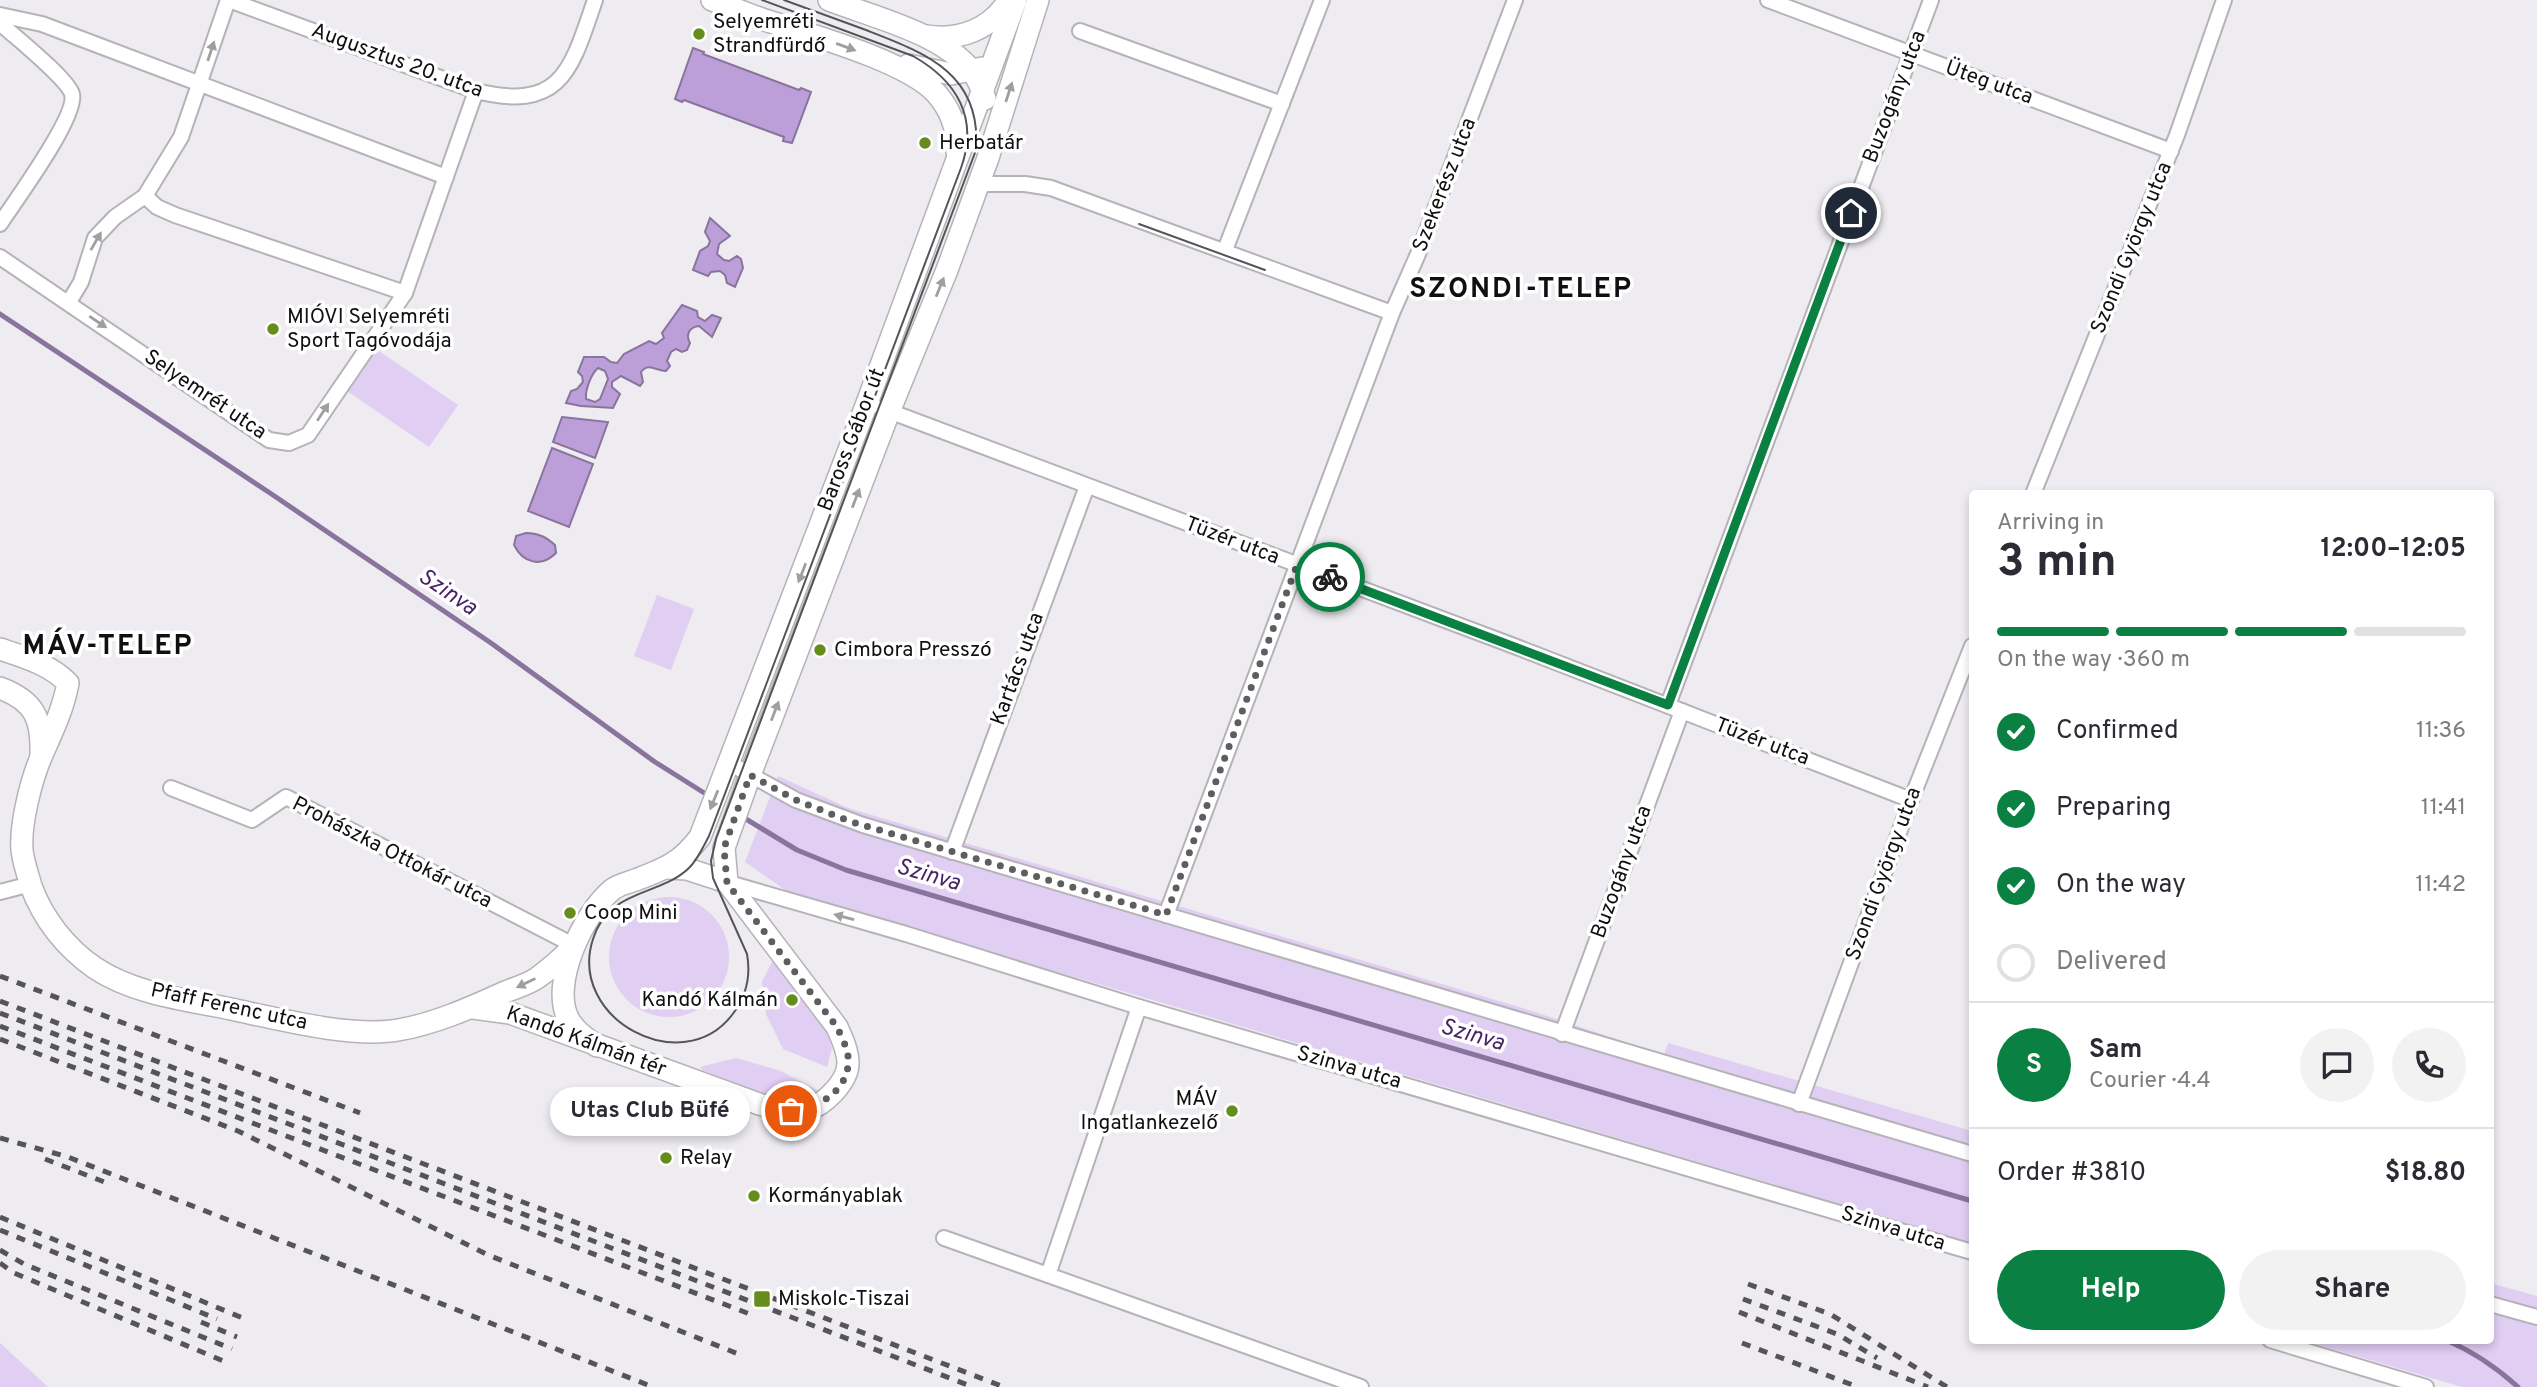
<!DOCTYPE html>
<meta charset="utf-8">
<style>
body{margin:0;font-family:Overpass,sans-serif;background:#f2f2f3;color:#2b2b33;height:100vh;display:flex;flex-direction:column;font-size:26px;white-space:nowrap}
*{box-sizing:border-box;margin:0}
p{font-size:23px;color:#7c7c81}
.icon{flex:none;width:38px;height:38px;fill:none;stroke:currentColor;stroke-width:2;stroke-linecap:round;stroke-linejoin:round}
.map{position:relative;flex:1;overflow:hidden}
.sheet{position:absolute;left:1969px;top:490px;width:525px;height:854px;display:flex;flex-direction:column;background:#fff;border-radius:7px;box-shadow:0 4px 10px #0003}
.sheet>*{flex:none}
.pin{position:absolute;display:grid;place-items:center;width:60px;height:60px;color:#fff;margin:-30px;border:4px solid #fff;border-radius:50%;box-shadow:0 2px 7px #0007}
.courier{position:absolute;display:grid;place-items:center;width:70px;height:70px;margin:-35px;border:5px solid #0b8043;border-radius:50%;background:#fff;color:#222;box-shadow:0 2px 9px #0007}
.bubble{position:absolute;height:49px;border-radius:24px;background:#fff;box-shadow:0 4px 10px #0003;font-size:23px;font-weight:700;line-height:49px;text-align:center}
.summary em{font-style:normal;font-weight:700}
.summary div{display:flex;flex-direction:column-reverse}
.summary{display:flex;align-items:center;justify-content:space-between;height:119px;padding:0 28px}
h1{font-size:46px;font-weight:700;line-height:52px}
.bar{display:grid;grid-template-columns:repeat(4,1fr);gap:10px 7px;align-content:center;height:84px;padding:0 28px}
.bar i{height:9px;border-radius:5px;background:#e1e1e2}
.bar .selected{background:#0b8043}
.bar p{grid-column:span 4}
.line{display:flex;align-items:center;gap:18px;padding:0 28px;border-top:2px solid #e1e1e2}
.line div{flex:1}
.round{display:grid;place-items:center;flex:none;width:74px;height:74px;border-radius:37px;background:#f2f2f3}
ol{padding:0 28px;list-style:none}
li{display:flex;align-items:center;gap:21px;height:77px}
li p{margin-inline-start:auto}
li .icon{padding:7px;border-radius:50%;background:#0b8043;color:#fff;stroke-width:4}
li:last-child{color:#7c7c81}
li i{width:38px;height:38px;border:4px solid #e1e1e2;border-radius:50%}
.primary-button{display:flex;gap:14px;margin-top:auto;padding:14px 28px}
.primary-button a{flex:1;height:80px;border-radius:42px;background:#0b8043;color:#fff;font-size:28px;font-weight:700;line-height:80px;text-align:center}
.primary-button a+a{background:#f2f2f3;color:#2b2b33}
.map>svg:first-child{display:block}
.green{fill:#e1cef3}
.water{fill:#bc9fd9;stroke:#88749d;stroke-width:2;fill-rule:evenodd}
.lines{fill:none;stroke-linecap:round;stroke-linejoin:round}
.stream{stroke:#88749d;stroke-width:5}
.street-casing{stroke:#b5b3b7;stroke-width:18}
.secondary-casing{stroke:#b5b3b7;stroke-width:24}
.street{stroke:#fff;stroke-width:14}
.secondary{stroke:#fff;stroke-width:21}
.tram{stroke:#555557;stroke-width:2}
.rail{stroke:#555557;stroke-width:5;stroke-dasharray:9 9;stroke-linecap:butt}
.oneway{fill:#9f9fa0}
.done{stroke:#5e5d5f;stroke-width:7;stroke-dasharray:0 12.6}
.route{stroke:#0b8043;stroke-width:9}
.poi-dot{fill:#658d1b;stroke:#fff;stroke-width:2.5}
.labels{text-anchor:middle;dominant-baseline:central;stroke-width:7;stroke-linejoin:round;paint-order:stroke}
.poi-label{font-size:21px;fill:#101011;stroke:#fff;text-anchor:start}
.street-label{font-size:21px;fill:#101011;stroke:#fff}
.water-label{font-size:23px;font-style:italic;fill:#4a2267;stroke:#fff}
.district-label{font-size:28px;font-weight:bold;letter-spacing:2px;fill:#101011;stroke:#fff}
</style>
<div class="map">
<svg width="2537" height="1387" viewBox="0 0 2537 1387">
<rect width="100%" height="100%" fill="#eeecf1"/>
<g class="green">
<path d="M376,349L458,405L429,447L347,391Z"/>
<path d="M657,595L694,609L671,670L634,656Z"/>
<path d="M778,776L848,808L1526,1009L1664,1055L1668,1043L1972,1131V1243L788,892L745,862Z"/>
<circle cx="669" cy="957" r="60"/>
<path d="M775,956L826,1026L832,1048L827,1067L783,1049L766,1014L762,982Z"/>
<path d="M736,1058L781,1071L818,1091L793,1099L766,1095L702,1070L700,1067Z"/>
<path d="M2490,1283L2537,1296V1387H2462L2305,1341L2490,1340Z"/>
<path d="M0,1343L48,1387H0Z"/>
</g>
<g class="water">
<path d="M693,48L704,52L703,54L799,90L801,88L811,92L792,143L783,141L784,137L684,100L682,102L675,99Z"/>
<path d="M710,218L730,236L719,244L717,254L724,260L729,261L737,256L741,259L743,268L735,287L727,283L725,275L720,271L711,272L708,276L693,270L700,251L708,246L710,241L705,232Z"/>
<path d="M682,305L697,311L698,317L705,321L712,315L721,318L712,337L699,326C690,327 685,334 690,343L687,350L682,352L676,349L671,352L667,361L670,366L666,371C656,371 649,362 641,372L643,382L640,386L621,376L612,382V387L620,394L613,408L581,406L566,403L571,391L577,389L583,382L582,376L578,372L584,357H604L611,362L617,363L624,354L649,341L656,344L664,338L662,333ZM598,368L605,371L608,379L600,399L595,402L586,399C585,390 591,374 598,368Z"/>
<path d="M562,417L608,422L595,458L553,442Z"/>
<path d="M552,448L593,464L569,527L528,511Z"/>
<path d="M526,533C538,533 546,537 555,545L556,553C541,568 523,563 514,545L516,536Z"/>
</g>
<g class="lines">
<g class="stream">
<path d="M0,314L270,493L491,643L655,762L709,796"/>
<path d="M741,816L797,850L846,870L1972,1201"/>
<path d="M2446,1340C2474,1352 2496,1367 2518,1387"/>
</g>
<defs>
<g id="street">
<path d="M229,0L476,91C562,112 571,70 595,0"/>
<path d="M1768,0L2171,151"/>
<path d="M0,15L42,24L446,177"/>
<path d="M0,23C15,37 67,78 72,94C78,116 15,201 0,224"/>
<path d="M1080,31L1282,104"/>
<path d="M979,184H1025L1051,188L1392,313"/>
<path d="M145,196L157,207L175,215L405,293"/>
<path d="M1225,250L1322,0"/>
<path d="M0,257L269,440L289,443L308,435L405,293L476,91"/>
<path d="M69,302L81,282L95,238L115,217L145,196L181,137L228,0"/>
<path d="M881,408L1514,646L1911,800"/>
<path d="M2033,494L2177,135L2224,0"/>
<path d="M1668,705L1931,0"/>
<path d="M729,763L796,800L863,825L1972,1154"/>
<path d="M171,788L252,820L286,797L575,946"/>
<path d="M952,852L1087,486"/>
<path d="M729,883L906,934L1139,1007L1972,1252"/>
<path d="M0,892L31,884"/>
<path d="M1166,915L1392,313L1418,254L1515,0"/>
<path d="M1139,1007L1048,1275L1361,1387"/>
<path d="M1562,1034L1682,711"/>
<path d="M1799,1104L1911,800L1972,646"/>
<path d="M944,1238L1048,1275"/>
<path d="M2490,1304L2537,1317"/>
<path d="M2270,1340L2426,1387"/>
</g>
<g id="secondary">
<path d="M712,0C731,7 749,15 768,21C811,35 906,61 936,93C951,110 958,130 957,152"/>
<path d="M829,0C873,17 941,33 971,70C978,78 982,89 985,99"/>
<path d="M927,36C960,41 991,29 1009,0"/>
<path d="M908,65L951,74L982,68"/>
<path d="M0,649C24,657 49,664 68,683C63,710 52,732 41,757C31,781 20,824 22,850C23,861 28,875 31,886C43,919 66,948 95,968C134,994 187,1000 231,1009C278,1019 352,1038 398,1030C434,1024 470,1008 503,993C514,988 527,985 537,978C550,969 562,958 573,947"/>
<path d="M0,688C35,701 42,719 41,754"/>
<path d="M727,882L724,848L750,775L889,412L947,270L988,158L1038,0"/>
<path d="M473,1008L510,1013L759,1104C773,1108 792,1115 807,1110C824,1105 848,1082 848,1063C848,1051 842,1038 837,1027L727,882L687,869L667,868"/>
<path d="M597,1046C586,1038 576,1032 569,1020C549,985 584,912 613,889C620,884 631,882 638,879C667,868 681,862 700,837L867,403L1016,0"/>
</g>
</defs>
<use href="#street" class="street-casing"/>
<use href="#secondary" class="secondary-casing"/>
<use href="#street" class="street"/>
<use href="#secondary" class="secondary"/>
<g class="tram">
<path d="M762,0L913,56C957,81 979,118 961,168L709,836C703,847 698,859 689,868C659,897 609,888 593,939C567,1019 682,1080 732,1015C746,997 751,976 747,954L713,878L711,861L716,839L976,150C982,73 925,53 866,30C838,20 811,10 784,0"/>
<path d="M1139,224L1265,270"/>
</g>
<g class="rail">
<path d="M0,976L360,1113"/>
<path d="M0,1001L1004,1387"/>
<path d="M0,1013L973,1387"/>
<path d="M0,1026L755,1316"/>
<path d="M0,1039L238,1131L488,1255L741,1355"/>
<path d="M0,1138L68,1157L653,1387"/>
<path d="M45,1159L107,1183"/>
<path d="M0,1217L245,1319"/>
<path d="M0,1230L217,1319"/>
<path d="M0,1250L24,1264L232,1349"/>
<path d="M0,1263L14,1273L228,1363"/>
<path d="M1748,1284L1830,1314L1947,1387"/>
<path d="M1743,1299L1837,1334L1877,1358"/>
<path d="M1739,1312L1928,1387"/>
<path d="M201,1322L237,1337"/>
<path d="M1742,1343L1858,1387"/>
</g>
</g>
<defs><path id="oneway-solid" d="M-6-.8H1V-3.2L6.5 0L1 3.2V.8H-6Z" transform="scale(1.75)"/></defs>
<g class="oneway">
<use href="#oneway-solid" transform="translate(846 47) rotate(20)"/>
<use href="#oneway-solid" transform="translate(211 51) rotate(-72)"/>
<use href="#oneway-solid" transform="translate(1009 92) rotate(-72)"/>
<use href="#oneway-solid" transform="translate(96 241) rotate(-60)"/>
<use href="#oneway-solid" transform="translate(940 287) rotate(-68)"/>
<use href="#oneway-solid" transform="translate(98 322) rotate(34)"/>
<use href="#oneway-solid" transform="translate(323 412) rotate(-57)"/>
<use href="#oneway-solid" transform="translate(856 498) rotate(-69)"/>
<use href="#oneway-solid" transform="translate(802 573) rotate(111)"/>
<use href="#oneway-solid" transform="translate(775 711) rotate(-69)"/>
<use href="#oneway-solid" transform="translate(714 800) rotate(112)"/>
<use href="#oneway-solid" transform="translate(844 917) rotate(-165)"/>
<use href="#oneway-solid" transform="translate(526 983) rotate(154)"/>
</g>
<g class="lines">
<path class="done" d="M791,1111C815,1110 846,1092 848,1065C850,1052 842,1038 837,1027L727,883L724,848L750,775L796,800L849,821L1166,915L1297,565L1330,577"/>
<path class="route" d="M1330,577L1668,705L1851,213"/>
</g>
<g class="poi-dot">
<circle cx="699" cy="34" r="7"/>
<circle cx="925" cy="143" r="7"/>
<circle cx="273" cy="329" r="7"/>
<circle cx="820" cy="650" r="7"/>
<circle cx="570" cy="913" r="7"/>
<circle cx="792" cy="1000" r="7"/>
<circle cx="1232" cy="1111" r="7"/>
<circle cx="666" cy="1158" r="7"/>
<circle cx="754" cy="1196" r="7"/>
<rect x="753" y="1290" width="18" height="18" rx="3.5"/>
</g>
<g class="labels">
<g class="poi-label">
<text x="713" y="22">Selyemréti<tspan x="713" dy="24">Strandfürdő</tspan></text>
<text x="939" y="143">Herbatár</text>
<text x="287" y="317">MIÓVI Selyemréti<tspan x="287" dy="24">Sport Tagóvodája</tspan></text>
<text x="834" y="650">Cimbora Presszó</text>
<text x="584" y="913">Coop Mini</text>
<text x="778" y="1000" text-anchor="end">Kandó Kálmán</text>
<text x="1218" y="1099" text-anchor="end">MÁV<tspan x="1218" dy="24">Ingatlankezelő</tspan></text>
<text x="680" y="1158">Relay</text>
<text x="768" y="1196">Kormányablak</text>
<text x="778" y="1299">Miskolc-Tiszai</text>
</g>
<g class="street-label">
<text transform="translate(397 61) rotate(20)">Augusztus 20. utca</text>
<text transform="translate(1989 83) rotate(20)">Üteg utca</text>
<text transform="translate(1895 97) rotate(-69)">Buzogány utca</text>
<text transform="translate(1445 185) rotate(-69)">Szekerész utca</text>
<text transform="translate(2132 248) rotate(-68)">Szondi György utca</text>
<text transform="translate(205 395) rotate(34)">Selyemrét utca</text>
<text transform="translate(852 440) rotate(-69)">Baross Gábor út</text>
<text transform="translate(1232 541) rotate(21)">Tüzér utca</text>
<text transform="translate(1018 669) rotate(-70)">Kartács utca</text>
<text transform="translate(1762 742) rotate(21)">Tüzér utca</text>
<text transform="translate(392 853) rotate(27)">Prohászka Ottokár utca</text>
<text transform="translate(1622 872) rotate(-70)">Buzogány utca</text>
<text transform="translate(1884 874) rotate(-70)">Szondi György utca</text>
<text transform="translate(229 1007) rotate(12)">Pfaff Ferenc utca</text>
<text transform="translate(586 1042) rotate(20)">Kandó Kálmán tér</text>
<text transform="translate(1349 1068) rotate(16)">Szinva utca</text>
<text transform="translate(1893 1229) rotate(17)">Szinva utca</text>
</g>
<g class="water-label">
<text transform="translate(447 593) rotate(34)">Szinva</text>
<text transform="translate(928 876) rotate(16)">Szinva</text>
<text transform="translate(1472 1036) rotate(16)">Szinva</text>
</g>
<g class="district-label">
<text x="1521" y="290">SZONDI-TELEP</text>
<text x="108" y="647">MÁV-TELEP</text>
</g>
</g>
</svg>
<div class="pin" style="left:791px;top:1111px;background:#ea580c"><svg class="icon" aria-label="bag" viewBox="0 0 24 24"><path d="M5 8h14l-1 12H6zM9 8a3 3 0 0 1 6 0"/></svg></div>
<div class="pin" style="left:1851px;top:213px;background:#1f2937"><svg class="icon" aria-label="home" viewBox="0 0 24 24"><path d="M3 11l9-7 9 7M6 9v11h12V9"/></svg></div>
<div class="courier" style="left:1330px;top:577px"><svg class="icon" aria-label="bike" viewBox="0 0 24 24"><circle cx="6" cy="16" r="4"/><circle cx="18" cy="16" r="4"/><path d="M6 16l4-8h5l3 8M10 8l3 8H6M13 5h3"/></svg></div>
<div class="bubble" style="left:550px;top:1087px;width:200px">Utas Club Büfé</div>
<section class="sheet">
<div class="summary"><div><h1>3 min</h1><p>Arriving in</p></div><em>12:00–12:05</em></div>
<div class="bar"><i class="selected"></i><i class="selected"></i><i class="selected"></i><i></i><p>On the way · 360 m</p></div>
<ol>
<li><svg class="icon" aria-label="check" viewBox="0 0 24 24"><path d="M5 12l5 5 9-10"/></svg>Confirmed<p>11:36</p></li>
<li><svg class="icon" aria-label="check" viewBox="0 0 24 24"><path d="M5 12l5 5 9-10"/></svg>Preparing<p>11:41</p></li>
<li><svg class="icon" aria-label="check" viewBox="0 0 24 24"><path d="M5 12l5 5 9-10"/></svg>On the way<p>11:42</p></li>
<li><i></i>Delivered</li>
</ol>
<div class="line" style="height:126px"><b class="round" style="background:#0b8043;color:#fff">S</b><div><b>Sam</b><p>Courier · 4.4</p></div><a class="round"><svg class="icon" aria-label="chat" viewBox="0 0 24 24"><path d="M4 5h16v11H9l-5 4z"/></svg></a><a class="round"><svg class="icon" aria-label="phone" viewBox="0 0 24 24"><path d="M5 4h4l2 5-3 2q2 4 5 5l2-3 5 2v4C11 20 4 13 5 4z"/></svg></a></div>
<div class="line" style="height:91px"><div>Order #3810</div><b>$18.80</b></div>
<div class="primary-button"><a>Help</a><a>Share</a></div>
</section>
</div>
